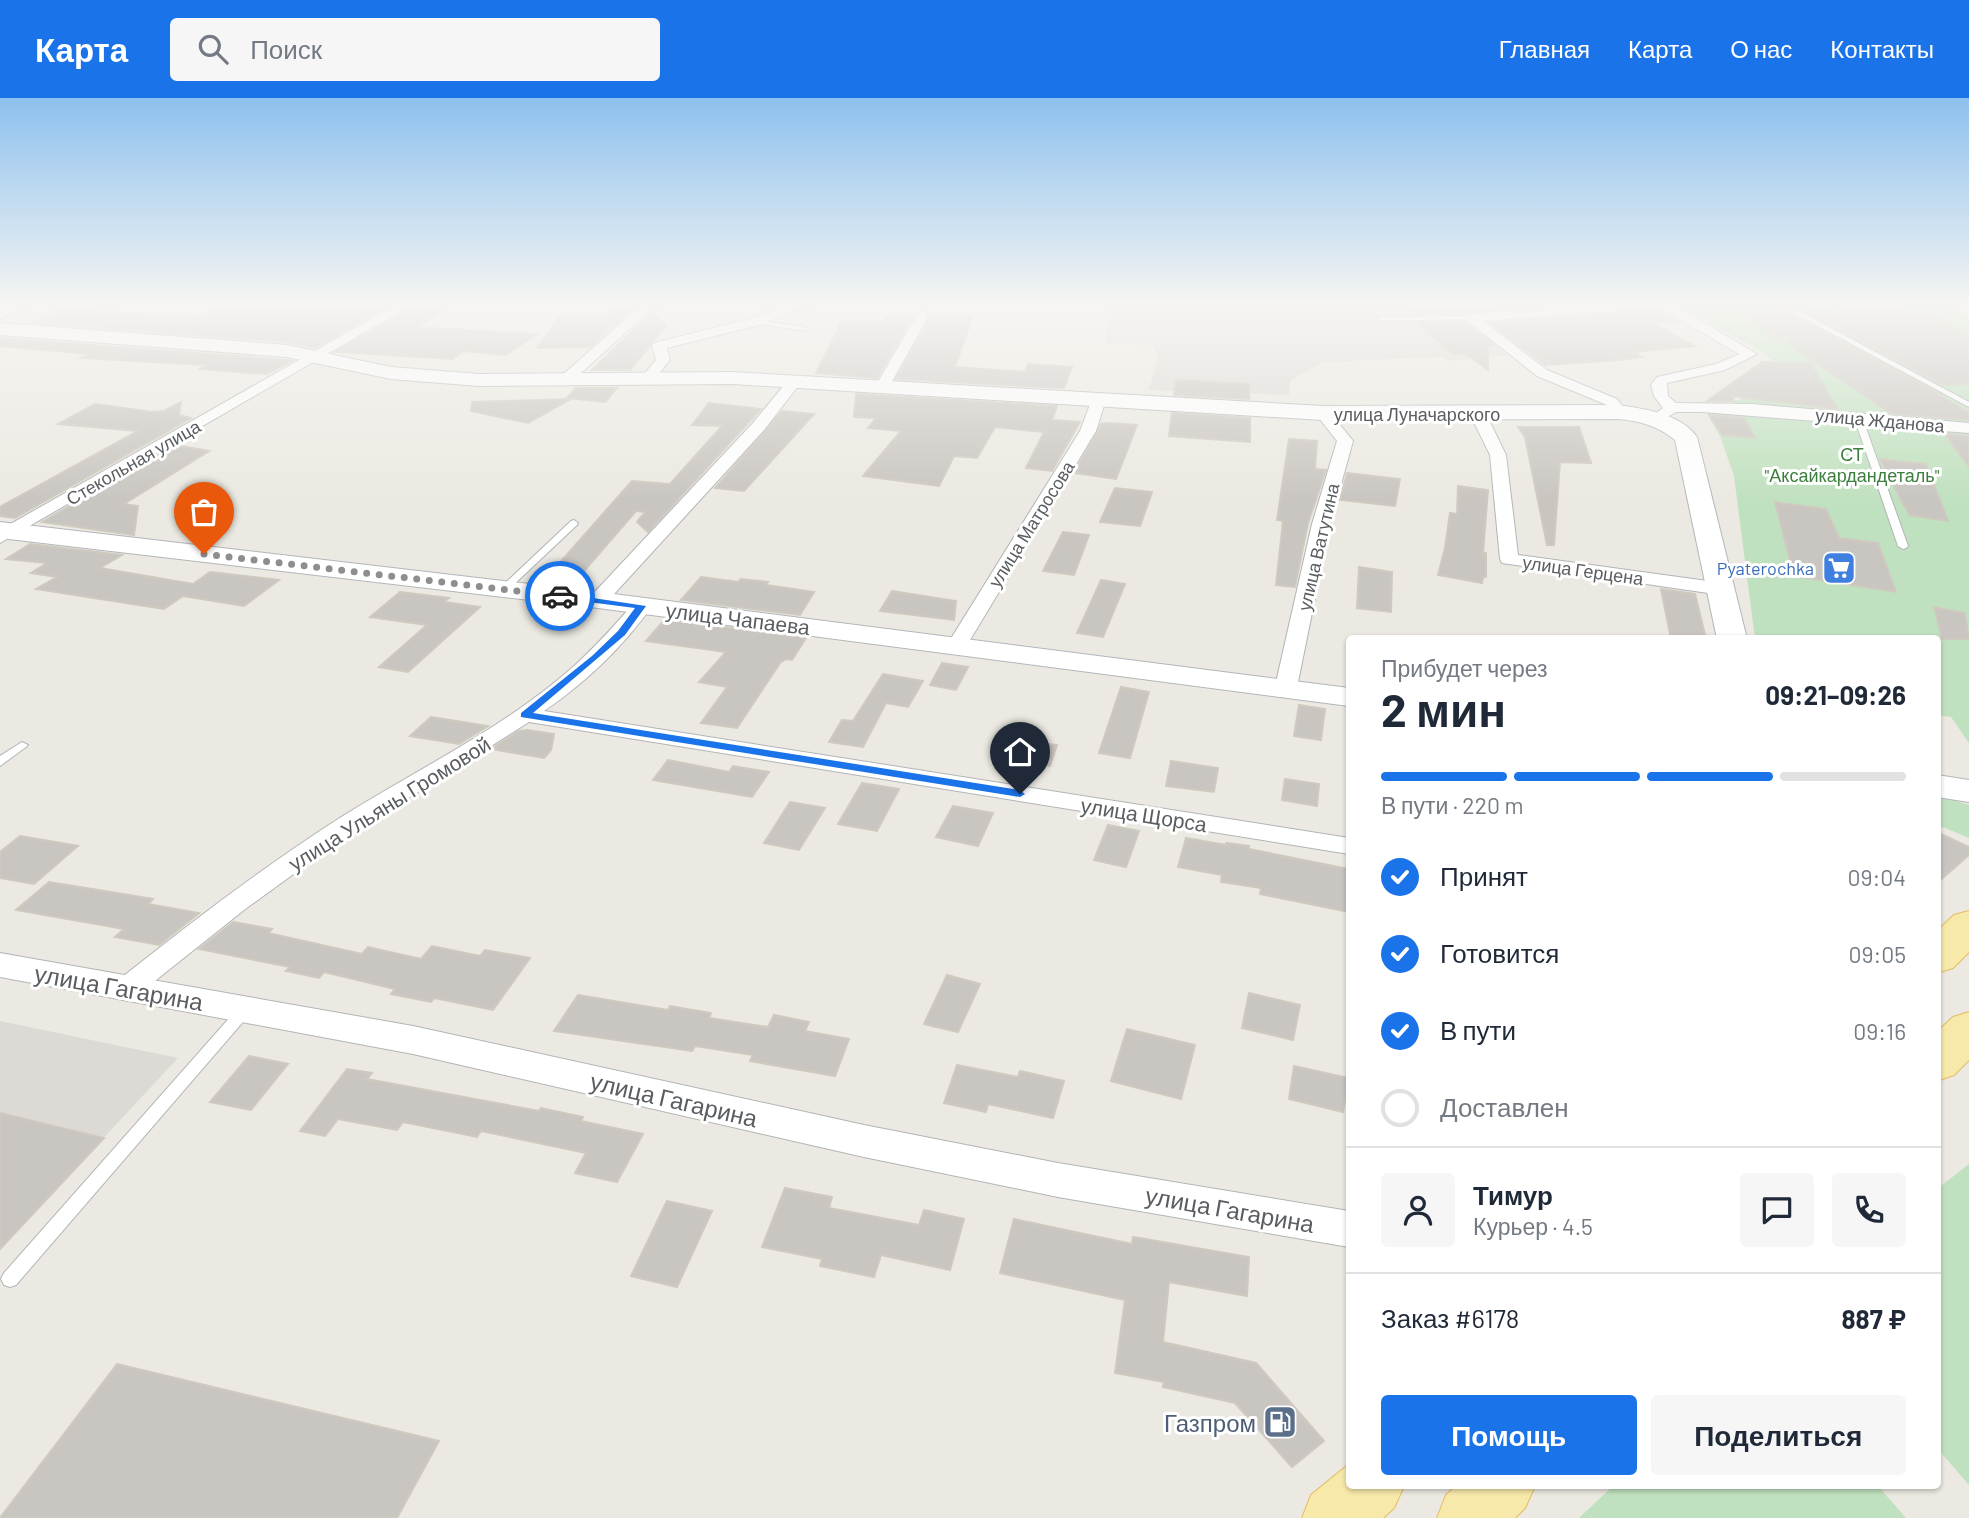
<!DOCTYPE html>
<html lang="ru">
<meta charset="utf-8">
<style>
body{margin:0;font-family:Barlow,sans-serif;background:#f6f6f7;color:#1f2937;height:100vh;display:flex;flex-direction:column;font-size:26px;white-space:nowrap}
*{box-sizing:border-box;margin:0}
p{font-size:23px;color:#747a83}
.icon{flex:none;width:38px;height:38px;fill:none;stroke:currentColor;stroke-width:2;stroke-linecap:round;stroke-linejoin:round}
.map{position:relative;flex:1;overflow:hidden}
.details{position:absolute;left:1346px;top:537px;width:595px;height:854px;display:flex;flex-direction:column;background:#fff;border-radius:7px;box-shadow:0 2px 5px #0004}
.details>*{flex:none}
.pin{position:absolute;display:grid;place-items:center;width:60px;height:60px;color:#fff;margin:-72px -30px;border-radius:50% 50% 50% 0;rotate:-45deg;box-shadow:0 0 7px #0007}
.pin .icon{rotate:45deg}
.courier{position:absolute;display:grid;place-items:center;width:70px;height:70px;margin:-35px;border:5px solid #1a73e8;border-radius:50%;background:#fff;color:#222;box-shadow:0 2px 9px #0007}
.headline em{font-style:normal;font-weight:700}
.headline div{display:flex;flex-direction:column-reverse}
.headline{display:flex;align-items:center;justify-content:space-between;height:119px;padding:0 35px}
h1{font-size:46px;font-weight:700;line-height:52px}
.bar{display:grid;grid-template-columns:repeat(4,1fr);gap:10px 7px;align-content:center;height:84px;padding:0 35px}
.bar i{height:9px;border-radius:5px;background:#e0e1e3}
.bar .active{background:#1a73e8}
.bar p{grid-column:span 4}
.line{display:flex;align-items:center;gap:18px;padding:0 35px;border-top:2px solid #e0e1e3}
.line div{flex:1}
.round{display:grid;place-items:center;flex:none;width:74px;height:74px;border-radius:7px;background:#f6f6f7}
ol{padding:0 35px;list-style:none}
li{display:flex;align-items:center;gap:21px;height:77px}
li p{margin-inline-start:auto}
li .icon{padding:7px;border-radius:50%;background:#1a73e8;color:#fff;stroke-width:4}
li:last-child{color:#747a83}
li i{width:38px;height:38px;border:4px solid #e0e1e3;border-radius:50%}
.button{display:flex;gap:14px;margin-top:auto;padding:14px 35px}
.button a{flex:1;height:80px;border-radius:7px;background:#1a73e8;color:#fff;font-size:28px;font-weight:700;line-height:80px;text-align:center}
.button a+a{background:#f6f6f7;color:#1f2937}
header{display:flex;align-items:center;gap:42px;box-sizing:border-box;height:98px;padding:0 35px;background:#1a73e8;color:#fff}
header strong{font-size:33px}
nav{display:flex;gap:38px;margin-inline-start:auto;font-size:24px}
.search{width:490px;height:63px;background:#f6f6f7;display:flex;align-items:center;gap:18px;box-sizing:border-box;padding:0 24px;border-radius:7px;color:#747a83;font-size:26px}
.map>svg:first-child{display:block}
.industrial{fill:#dddad5}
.green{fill:#c0e1bf}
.building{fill:#c9c5c0;stroke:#cfcac0;stroke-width:2}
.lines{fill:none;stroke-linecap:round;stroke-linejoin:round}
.service-casing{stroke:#b2b4b8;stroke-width:2}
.minor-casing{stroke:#b2b4b8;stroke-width:2}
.tertiary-casing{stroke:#b2b4b8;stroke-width:2}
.secondary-casing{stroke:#b3b6ba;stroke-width:2}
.primary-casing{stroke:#e4bc61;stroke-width:2}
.service{fill:#fff;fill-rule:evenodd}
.minor{fill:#fff;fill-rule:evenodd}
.tertiary{fill:#fff;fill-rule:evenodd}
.secondary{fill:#fff;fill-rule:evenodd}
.primary{fill:#f7e9aa;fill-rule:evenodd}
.route{fill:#1a73e8}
.done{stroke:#8d8e8e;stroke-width:7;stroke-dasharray:0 12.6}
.labels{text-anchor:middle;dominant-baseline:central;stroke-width:6;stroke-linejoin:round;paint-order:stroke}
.far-street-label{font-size:18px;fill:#5a5d61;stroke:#fff}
.far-park-label{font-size:18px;fill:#3b7e3d;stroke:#fff}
.far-shop-label{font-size:18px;fill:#366cbe;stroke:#fff;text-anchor:end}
.street-label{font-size:21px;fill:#5a5d61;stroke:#fff}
.near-street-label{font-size:24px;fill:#5a5d61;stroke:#fff}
.near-service-label{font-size:24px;fill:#4e5e75;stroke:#fff;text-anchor:end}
</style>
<header>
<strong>Карта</strong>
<div class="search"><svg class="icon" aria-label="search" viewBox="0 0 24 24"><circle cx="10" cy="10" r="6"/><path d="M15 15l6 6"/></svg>Поиск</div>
<nav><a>Главная</a><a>Карта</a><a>О нас</a><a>Контакты</a></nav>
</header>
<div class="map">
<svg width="1969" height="1420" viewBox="0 0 1969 1420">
<rect width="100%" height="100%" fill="#ebe9e1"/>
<g class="industrial">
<path d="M1109,204H1441L1508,257L1451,263L1441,259L1323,264L1290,283L1289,297L1149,292L1158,258L1153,247L1105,245Z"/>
<path d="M0,923L178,960L0,1151Z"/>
</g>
<g class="green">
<path d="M1673,204H1969V645L1951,619L1937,617V541H1755L1734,378L1720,338L1702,307L1725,308L1742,300L1780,268L1759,252Z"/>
<path d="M1937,697L1969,707V740L1943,729L1937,732Z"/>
<path d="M1969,1066V1387L1937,1350V1091Z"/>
<path d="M1613,1388H1878L1906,1420H1579Z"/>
</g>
<g class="building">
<path d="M232,204H340L389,208L315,250L287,244L32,225L61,212L200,219Z"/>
<path d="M1400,204H1580L1467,215L1410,216Z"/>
<path d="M1832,204H1887L1906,217H1937L1969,239V286L1943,287L1807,214H1845Z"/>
<path d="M621,205H639L590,249L537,250L560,218H606Z"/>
<path d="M413,209L444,212L417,229L537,236L506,257L463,253L453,261L335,254Z"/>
<path d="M1657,212L1677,223L1652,225L1695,248L1633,254L1642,259L1620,262L1545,267L1490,225Z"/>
<path d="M652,214L666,228L630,272H592Z"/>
<path d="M1787,214L1932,292L1969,315V322L1892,316L1786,245L1795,238L1777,240L1740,215Z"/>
<path d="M887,218H913L877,280L816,275L842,223L884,224Z"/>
<path d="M931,218H973L955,269L1025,274L1028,266L1072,269L1064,290L896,281Z"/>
<path d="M1465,224L1494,247L1488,248V272L1466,256H1453L1418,225Z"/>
<path d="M0,240L287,262L292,263L267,276L200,271L206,267L81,260L89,256L0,248Z"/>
<path d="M1762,264H1810L1838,311L1732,298L1734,303H1707Z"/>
<path d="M1176,282L1249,286V301L1174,297Z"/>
<path d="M576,290H617L605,304L567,300Z"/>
<path d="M856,296L1057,308L1052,322L1080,324L1052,373L1026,370L1044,334L995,329L977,360L954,358L939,388L863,378L901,333L868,330L876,320L854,319Z"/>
<path d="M571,301L528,325L471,313L472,304Z"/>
<path d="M181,304L179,317L191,320L15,420L0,418V409L138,333L58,326L95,306L153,314L164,313Z"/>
<path d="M709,305L761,311L648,434L637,424L645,414L636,413L585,472L556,469L632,383L670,386L722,328L692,327Z"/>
<path d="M782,313L814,316L744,393L715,390Z"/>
<path d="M1172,315L1250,320V344L1169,338Z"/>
<path d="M1709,317L1744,320L1755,340L1722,337Z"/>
<path d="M1108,325L1137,327L1116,381L1074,375L1101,326Z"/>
<path d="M1518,329H1579L1591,365L1560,364L1554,447H1547L1525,339Z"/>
<path d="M1945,336L1969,338V369Z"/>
<path d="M1289,341L1317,343L1315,371L1326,372L1308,425L1295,489L1276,487L1283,423L1277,422Z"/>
<path d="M175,347L209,353L124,406L138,408L134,437L42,424Z"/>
<path d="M1880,361L1926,366L1948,423L1909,417Z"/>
<path d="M1347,375L1400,381L1395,408L1340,402Z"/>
<path d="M1458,388L1488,392L1483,455H1486V479H1483L1482,485L1438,477L1445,450L1450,415L1457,416Z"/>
<path d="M1115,390L1152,394L1140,428L1100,424Z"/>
<path d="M1775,404L1826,411L1839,440L1878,445L1896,494L1794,478Z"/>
<path d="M1063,434L1089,437L1074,477L1043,473Z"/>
<path d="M30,446L122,457L100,470L193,486L210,474L279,482L244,508L183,498L164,511L36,491L57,479L31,475L47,465L6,461Z"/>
<path d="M1359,469L1392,474L1391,514L1357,510Z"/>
<path d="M701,479L738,484L741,481L768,484L766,487L814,494L800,517L681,502Z"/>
<path d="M1101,482L1125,486L1103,539L1077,535Z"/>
<path d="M1661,491L1695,496L1706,541H1671Z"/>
<path d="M892,493L956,503L954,522L880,513Z"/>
<path d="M400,494L449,500L444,504L480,509L408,574L379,569L427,527L370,519Z"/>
<path d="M1934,509L1965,515L1969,541H1942Z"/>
<path d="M665,521L806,540L792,562L786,561L780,565L737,630L701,625L727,589L699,584L726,554L646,543Z"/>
<path d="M942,565L968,569L956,592L930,587Z"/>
<path d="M883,576L923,583L908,609L886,605L863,649L829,644L842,622L853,623Z"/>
<path d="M1121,589L1149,594L1130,660L1099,655Z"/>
<path d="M1299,607L1325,611L1321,642L1294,638Z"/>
<path d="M431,619L488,628L459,646L410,638Z"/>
<path d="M527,632L554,636L551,652L544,660L491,651L519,633Z"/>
<path d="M1025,643L1057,647L1050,668L1018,664Z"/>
<path d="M668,662L729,674L733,668L769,674L752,699L653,682Z"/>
<path d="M1171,663L1218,670L1214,694L1166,688Z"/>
<path d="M1285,681L1319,686L1317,708L1282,702Z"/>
<path d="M862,685L899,691L877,733L838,726Z"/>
<path d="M790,704L825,710L799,752L764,745Z"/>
<path d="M953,708L993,715L978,748L936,739Z"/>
<path d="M1108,727L1139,733L1126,769L1094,762Z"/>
<path d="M1937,734L1969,749V757L1937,785Z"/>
<path d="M20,738L78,748L34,786L0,780V754Z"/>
<path d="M1186,740L1226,747V745L1249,748V751L1349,771V814L1260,796L1261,790L1221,784L1222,777L1178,769Z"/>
<path d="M49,784L153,801L148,806L199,815L159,847L115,839L124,831L16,812Z"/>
<path d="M233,824L272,831L268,835L362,856L368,849L421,861L432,848L480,858L485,852L530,860L493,912L434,900L431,904L391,896L395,891L324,874L319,880L286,873L290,869L199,851Z"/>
<path d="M947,877L980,886L958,934L924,926Z"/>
<path d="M1249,895L1300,907L1293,942L1242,930Z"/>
<path d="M578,897L668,912L670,908L711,915L709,920L768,929L774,917L809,924L805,933L849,941L835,978L750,963L753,957L695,948L692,953L554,933Z"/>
<path d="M1127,931L1195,947L1181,1001L1111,983Z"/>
<path d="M249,958L288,966L251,1012L210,1004Z"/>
<path d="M957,967L1018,979L1020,973L1064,983L1053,1020L988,1006L986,1014L944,1005Z"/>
<path d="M1294,968L1348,980L1343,1014L1289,1001Z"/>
<path d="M347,971L372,975L367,981L539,1013L541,1010L583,1019L581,1023L643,1036L617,1084L575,1075L586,1055L481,1033L477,1039L403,1024L397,1032L338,1021L325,1038L300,1033Z"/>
<path d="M0,1015L104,1040L0,1151Z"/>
<path d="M785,1090L832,1099L829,1110L919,1127L924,1112L964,1121L950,1172L881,1157L874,1179L820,1168L822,1161L762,1149Z"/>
<path d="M667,1103L712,1113L677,1189L631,1178Z"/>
<path d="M1014,1121L1132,1146L1133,1139L1249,1159L1247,1198L1169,1184L1163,1244L1256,1265L1324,1343L1292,1369L1235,1305L1163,1289L1164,1284L1115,1275L1125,1202L1000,1175Z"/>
<path d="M117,1266L439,1343L397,1420H0Z"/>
</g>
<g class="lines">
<defs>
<g id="service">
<path d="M1773,204H1782L1969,304V309Z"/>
<path d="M1947,204H1955L1969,213V218Z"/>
<path d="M1471,218L1474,220L1473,221L1380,223L1377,221L1380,219Z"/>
<path d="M754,222L805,229L808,231L805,233L752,225V223Z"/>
<path d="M1855,317L1862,319L1908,448L1906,450L1903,451L1898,448L1854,319Z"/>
<path d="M574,422L578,425L577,427L507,493H501V489L571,423Z"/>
<path d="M22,644L28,647L26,649L0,668V658Z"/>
<path d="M244,908L249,909L251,913L249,917L16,1187L10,1189L4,1187L1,1181L4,1175L239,909Z"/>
</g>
<g id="minor">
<path d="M401,204H417L0,445V432Z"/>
<path d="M645,204H659L569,286H559L557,283L559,280Z"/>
<path d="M796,204H815L759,227L667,250L670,262L652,284H642L640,281L656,262L652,248L654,245L749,221Z"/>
<path d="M1618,204H1669L1757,256L1725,272L1667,285L1668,298L1676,305L1753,306L1969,325V335L1702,314H1676L1657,325L1649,320L1663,310L1654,298L1651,287L1657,279L1716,266L1739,256L1658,209L1483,223L1547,272L1617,301L1627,314L1619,319L1614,317L1607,307L1537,278L1464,220L1471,216Z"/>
<path d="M923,213L929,217L890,287L883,291L878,290L876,287L917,217Z"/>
<path d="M795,279L802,283L764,332L605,506H591L588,502L591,498L752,326L790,280Z"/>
<path d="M1099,297L1106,301L1096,333L967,547L964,551H950L947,547L1080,333L1092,301Z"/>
<path d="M1323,310L1328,312L1353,343L1330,426L1297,589L1294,594H1278L1275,589L1312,426L1337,343L1315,315Z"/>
<path d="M1478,311L1486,316L1506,357L1518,457L1722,485L1729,487L1732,491L1729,495L1722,497L1502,465L1500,461L1490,357L1470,316Z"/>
<path d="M642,502L649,504L652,508C623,549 585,585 544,613L1349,740V756L529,624L328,751L244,812L136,898L126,902L116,898L112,891L116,884C187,828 259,772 335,723C415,672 502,632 573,569C595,549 615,527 635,504Z"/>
</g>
<path id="tertiary" d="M0,855L413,928L864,1027L1058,1065L1349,1113V1149L1058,1099L864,1059L413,956L0,879Z"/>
<g id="secondary">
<path d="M8,204H33L0,221V208Z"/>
<path d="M0,225L287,247L391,269L479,276L733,274L1323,308L1619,307C1645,311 1681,316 1697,339L1747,541H1717L1675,342C1658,328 1640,323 1619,321L1323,322L733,286L479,288L391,281L287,259L0,237Z"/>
<path d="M0,424L598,494L1349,590V608L598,510L0,440Z"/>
<path d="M1937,677L1969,682V704L1937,699Z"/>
</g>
<g id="primary">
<path d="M1969,813V854L1953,870L1937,875V833L1954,817Z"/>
<path d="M1969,914V962L1954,977L1937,983V934L1953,919Z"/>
<path d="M1349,1366V1388H1404L1394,1410L1383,1420H1302L1311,1397Z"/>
<path d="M1456,1388H1535L1525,1410L1515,1420H1437L1446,1397Z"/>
</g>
</defs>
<use href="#service" class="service-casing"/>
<use href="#minor" class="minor-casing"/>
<use href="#tertiary" class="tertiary-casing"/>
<use href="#secondary" class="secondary-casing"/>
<use href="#primary" class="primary-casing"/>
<use href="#service" class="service"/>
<use href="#minor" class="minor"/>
<use href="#tertiary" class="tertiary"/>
<use href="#secondary" class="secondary"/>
<use href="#primary" class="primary"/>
</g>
<linearGradient id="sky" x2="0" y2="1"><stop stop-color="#8dc1ee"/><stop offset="0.51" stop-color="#f6f5f2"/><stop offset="1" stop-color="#f6f5f2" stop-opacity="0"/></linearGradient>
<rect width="1969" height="403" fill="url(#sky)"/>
<path class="route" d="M560,495L646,508L625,537L533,615L1020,692L1025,696L1020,699L521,619V615L592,558L618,533L635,510L557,500L555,498Z"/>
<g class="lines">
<path class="done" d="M204,456L560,498"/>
</g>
<defs>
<symbol id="supermarket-square" viewBox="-11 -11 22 22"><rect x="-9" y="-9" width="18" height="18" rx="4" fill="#3f7fe0" stroke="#fff"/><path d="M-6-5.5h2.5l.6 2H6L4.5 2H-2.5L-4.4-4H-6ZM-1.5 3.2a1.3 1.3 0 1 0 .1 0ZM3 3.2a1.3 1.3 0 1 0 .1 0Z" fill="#fff"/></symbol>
<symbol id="fuel-square" viewBox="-11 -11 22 22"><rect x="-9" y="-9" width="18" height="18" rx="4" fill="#5c6f8a" stroke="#fff"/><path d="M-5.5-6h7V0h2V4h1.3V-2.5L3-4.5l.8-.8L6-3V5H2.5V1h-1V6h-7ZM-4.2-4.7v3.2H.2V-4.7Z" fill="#fff"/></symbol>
</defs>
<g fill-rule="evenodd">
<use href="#supermarket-square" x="1820" y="451" width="38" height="38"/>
<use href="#fuel-square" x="1261" y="1305" width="38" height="38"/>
</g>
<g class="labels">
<g class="far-street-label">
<text x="1417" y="316">улица Луначарского</text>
<text transform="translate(1880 322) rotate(5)">улица Жданова</text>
<text transform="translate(133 364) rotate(-30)">Стекольная улица</text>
<text transform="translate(1031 426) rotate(-58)">улица Матросова</text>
<text transform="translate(1318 449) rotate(-77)">улица Ватутина</text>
<text transform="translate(1583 472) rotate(8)">улица Герцена</text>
</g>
<g class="far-park-label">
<text x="1852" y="356">СТ<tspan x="1852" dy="21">"Аксайкардандеталь"</tspan></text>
</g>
<g class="far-shop-label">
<text x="1814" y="470">Pyaterochka</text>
</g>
<g class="street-label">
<text transform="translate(738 520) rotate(7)">улица Чапаева</text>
<text transform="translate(389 705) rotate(-32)">улица Ульяны Громовой</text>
<text transform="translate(1144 716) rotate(9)">улица Щорса</text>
</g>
<g class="near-street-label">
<text transform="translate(119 889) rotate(10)">улица Гагарина</text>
<text transform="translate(674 1001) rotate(13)">улица Гагарина</text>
<text transform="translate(1230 1111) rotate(10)">улица Гагарина</text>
</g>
<g class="near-service-label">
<text x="1256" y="1324">Газпром</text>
</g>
</g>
</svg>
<div class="pin" style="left:204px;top:456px;background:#ea580c"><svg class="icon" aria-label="bag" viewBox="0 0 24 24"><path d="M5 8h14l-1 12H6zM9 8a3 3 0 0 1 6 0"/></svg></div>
<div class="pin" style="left:1020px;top:696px;background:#1f2937"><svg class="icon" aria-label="home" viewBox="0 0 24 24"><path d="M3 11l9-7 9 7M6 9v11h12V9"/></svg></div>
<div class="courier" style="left:560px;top:498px"><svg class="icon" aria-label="car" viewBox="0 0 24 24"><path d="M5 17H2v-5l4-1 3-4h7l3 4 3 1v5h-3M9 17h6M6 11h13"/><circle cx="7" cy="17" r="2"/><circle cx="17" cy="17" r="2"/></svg></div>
<section class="details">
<div class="headline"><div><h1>2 мин</h1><p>Прибудет через</p></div><em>09:21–09:26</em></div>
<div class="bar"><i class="active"></i><i class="active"></i><i class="active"></i><i></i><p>В пути · 220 m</p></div>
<ol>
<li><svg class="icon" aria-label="check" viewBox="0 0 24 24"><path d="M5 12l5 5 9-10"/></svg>Принят<p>09:04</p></li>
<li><svg class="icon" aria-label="check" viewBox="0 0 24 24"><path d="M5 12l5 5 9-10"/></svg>Готовится<p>09:05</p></li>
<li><svg class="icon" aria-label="check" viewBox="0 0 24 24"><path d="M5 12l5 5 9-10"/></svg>В пути<p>09:16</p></li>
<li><i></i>Доставлен</li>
</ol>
<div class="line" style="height:126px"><a class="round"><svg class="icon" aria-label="person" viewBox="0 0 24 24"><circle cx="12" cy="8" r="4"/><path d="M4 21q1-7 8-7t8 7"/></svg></a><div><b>Тимур</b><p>Курьер · 4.5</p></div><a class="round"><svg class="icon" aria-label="chat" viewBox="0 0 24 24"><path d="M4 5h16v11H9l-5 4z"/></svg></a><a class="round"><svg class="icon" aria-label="phone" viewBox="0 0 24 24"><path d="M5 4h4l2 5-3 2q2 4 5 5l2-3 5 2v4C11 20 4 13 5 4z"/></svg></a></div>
<div class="line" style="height:91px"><div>Заказ #6178</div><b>887 ₽</b></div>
<div class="button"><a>Помощь</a><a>Поделиться</a></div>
</section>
</div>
